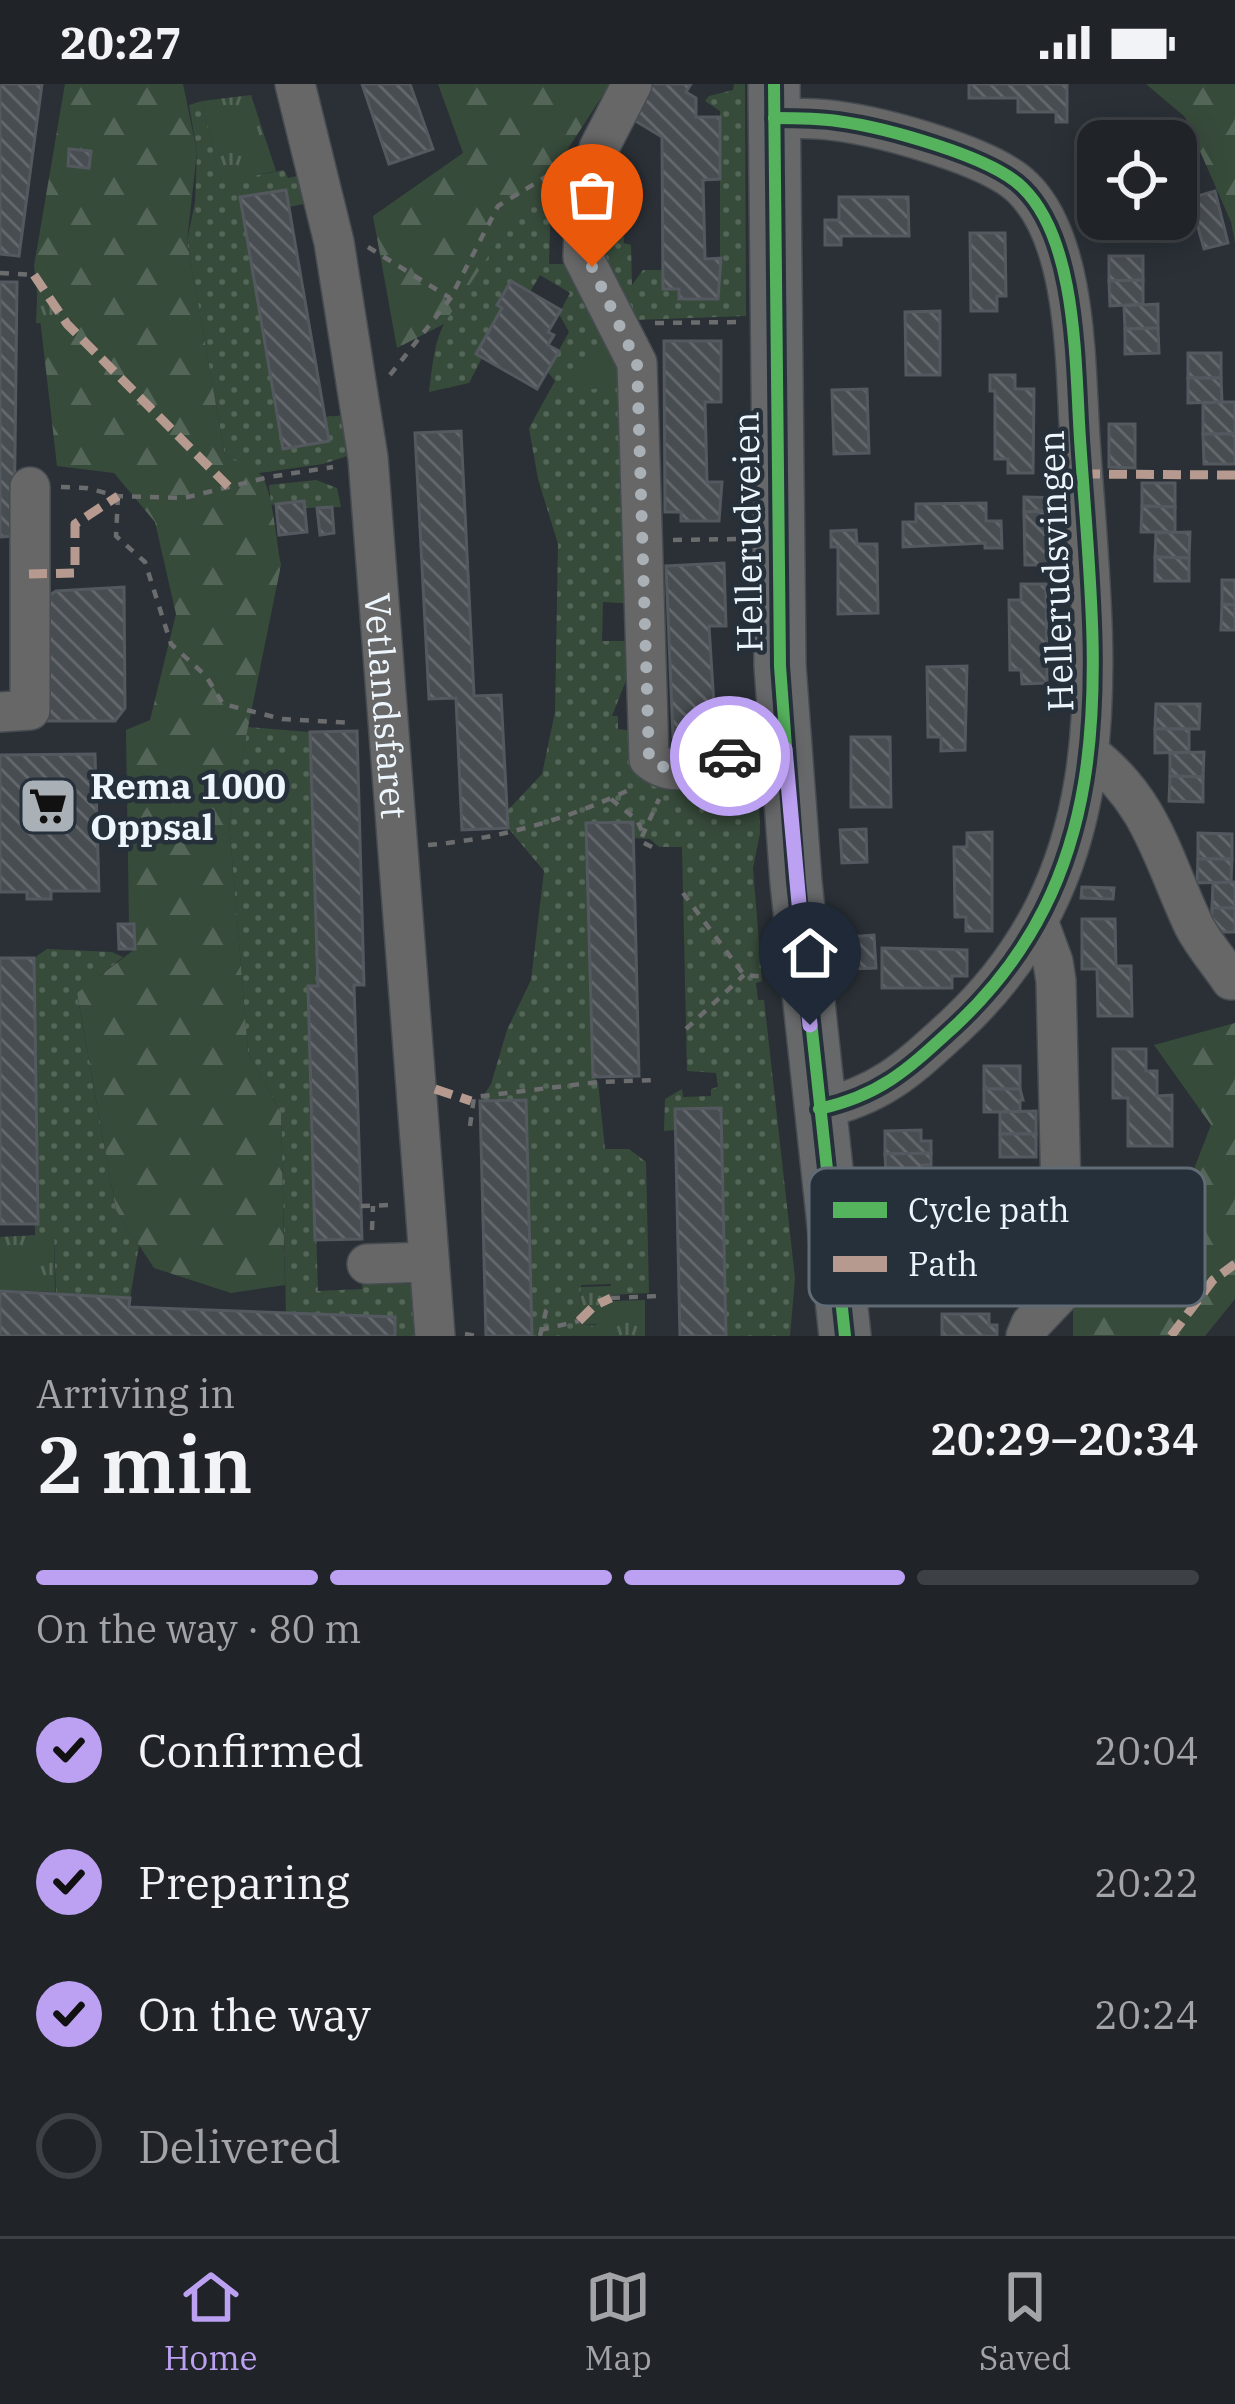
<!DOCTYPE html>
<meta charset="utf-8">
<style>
body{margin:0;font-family:"IBM Plex Serif",serif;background:#282c30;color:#f1f3f6;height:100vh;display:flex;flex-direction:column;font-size:45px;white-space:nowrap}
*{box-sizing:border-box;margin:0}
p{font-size:39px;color:#a2a4a8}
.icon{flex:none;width:66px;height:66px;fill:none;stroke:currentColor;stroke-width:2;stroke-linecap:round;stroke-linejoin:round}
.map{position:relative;height:1252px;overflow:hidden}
.panel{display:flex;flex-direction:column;background:#202428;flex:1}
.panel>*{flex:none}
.fabs{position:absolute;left:1077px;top:36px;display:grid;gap:24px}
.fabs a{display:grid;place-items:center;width:120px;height:120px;border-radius:24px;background:#202428;box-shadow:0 6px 30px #0003,0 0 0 3px #3d4145;font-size:60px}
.pin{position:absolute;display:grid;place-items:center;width:102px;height:102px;color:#fff;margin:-123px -51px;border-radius:50% 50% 50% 0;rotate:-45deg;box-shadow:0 0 12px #0007}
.pin .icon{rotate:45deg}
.courier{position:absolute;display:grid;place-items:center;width:120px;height:120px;margin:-60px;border:9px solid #bca0f2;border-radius:50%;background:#fff;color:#222;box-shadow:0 3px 15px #0007}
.summary em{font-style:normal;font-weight:600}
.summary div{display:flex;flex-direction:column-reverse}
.summary{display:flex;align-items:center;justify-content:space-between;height:204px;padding:0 36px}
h1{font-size:78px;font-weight:600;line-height:90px}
.bar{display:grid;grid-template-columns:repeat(4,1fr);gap:18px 12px;align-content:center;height:144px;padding:0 36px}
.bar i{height:15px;border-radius:9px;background:#3d4145}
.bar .on{background:#bca0f2}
.bar p{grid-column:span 4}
ol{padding:0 36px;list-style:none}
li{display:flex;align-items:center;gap:36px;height:132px}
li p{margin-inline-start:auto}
li .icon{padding:12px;border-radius:50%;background:#bca0f2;color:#111;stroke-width:4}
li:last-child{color:#a2a4a8}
li i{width:66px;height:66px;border:6px solid #3d4145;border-radius:50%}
.status{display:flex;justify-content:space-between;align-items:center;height:84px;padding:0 60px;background:#202428;direction:ltr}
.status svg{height:33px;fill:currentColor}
.menu{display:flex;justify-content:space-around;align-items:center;height:168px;border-top:3px solid #3d4145;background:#202428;font-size:33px;color:#a2a4a8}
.menu a{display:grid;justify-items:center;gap:6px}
.menu .on{color:#bca0f2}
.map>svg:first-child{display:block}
.grass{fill:url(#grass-dots)}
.forest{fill:url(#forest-firs)}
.park{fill:url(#park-tufts)}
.building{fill:url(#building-back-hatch);stroke:#54595f;stroke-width:3}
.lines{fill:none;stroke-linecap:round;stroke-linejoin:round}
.minor-casing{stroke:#464c51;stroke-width:42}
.major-casing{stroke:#464c51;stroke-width:54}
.path{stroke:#6b6c6d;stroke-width:4.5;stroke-dasharray:9 9;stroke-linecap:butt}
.minor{stroke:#676768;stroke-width:39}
.major{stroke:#66686a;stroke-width:51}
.quiet{stroke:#b69a8f;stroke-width:9;stroke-dasharray:18 9;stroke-linecap:butt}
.cycleway-casing{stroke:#25303b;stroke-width:20}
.cycleway{stroke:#56b35d;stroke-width:12}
.done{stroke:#a9b1b7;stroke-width:12;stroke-dasharray:0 21.6}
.route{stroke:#bca0f2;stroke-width:15}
.labels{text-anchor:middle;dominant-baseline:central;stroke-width:9;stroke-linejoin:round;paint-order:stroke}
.street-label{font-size:36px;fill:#eef6fd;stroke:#25303b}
.poi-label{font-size:36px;font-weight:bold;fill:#eef6fd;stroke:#25303b;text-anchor:start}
.key{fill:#25303b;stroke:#616b75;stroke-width:3}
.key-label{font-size:33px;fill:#eef6fd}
</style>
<div class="status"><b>20:27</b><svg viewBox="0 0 49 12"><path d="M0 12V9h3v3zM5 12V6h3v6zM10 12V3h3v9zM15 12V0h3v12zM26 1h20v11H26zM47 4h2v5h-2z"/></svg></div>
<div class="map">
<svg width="1235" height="1252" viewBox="0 0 1235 1252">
<defs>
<pattern id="grass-dots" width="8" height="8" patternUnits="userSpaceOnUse" patternTransform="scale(3)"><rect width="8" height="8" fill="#374b3b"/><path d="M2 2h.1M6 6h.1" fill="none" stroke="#546658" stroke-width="1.8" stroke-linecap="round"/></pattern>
<pattern id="forest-firs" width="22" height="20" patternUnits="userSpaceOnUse" patternTransform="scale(3)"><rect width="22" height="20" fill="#374b3b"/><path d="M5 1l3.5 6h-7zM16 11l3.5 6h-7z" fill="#546658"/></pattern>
<pattern id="park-tufts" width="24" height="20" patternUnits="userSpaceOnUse" patternTransform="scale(3)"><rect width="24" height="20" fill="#374b3b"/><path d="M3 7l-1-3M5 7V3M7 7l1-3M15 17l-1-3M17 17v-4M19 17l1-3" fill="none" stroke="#546658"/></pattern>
<pattern id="building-back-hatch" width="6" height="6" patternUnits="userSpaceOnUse" patternTransform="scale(3)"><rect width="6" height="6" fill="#484d52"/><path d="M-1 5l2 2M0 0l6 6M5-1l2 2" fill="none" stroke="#63676c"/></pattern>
</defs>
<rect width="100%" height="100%" fill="#2a3036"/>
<g class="grass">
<path d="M734,0H745L746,232L635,236L636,520L603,518L602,557H624L638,566L612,632H618V645L640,648L641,677L758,674L760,749L753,784L762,897L756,899L758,916H764L795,1194L790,1252H726L721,1025H676V1046L664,1047L665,1015L682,1005L683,1013L711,1012V1005L718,1003L716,989L687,987L682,763H659L650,755L633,754L632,738L586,739L593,992L598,998L605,1065H629L646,1078L649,1209L611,1211V1200L581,1201L579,1240L597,1242L576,1252H532L526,1017H480L491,1000L507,946L531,896L544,787L508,744L507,727L542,690L555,628L558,460L538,395L529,344L555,297L547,287L569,248L559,230L570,209L540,191L530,208L511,198L497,221L502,224L476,270L482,274L469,299L429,308C432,286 433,263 443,242C466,191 514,138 549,94L558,96L551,110L549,180H598V104L629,105V116L622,118L624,159L631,161L632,201L643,186H665L663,205L720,196V27L705,17L709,12L733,6Z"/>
<path d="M202,17L221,98L284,86L288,94L302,91L308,119L289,123L285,106L240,114L283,364L325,333L345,331L350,371L323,380L259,389L225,372L187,157L195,118L197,68L189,21Z"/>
<path d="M316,396L337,404L341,423L304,424L303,417L271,421L269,401Z"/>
<path d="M248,643L310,648L318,902L308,903L318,1207L362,1205V1199L414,1200L418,1252H395L394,1233L286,1229L281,1029L248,968L229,737Z"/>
<path d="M47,865L112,868L123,873L77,910L116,1126L139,1161L130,1214L56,1210L54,1151H35L34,874Z"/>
</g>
<g class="forest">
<path d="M65,0H183L197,68L187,157L225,372C235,377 250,382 259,389C273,401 276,460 281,481L229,737L248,968L281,1029L285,1201L231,1209L154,1184L116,1126L77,909L135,865L134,840H129L126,646L150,636L176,530L155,438L114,389L57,382L34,182Z"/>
<path d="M438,0H610L549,94L495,162L444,240L397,264L373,132L463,69Z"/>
<path d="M1146,0H1235V158L1231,138L1185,33Z"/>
<path d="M1235,939V1215L1205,1252H1073V1123L1165,1160L1211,1041L1154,961Z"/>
</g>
<g class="park">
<path d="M251,11L276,87L221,99L202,17Z"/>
<path d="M71,191L67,240L36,239L38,193Z"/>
<path d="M618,262L620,303L579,306L575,280L601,264Z"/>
<path d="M54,1150L55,1208L0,1206V1153Z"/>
<path d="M612,1202V1217L645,1216V1252H576L597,1240L579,1241L581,1203Z"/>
</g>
<g class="building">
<path d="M0,0H42L19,172L0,170Z"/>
<path d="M362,0H410L433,65L389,80Z"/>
<path d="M618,0H691L686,8L696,14V33H720V95L703,96L705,175L721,174L718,215H679V205H663L662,53L634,36Z"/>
<path d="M969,0H1067V38H1056V28H1018V14H969Z"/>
<path d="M1089,44H1123V57H1098V69H1089Z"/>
<path d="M69,65L91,67L89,84L68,82Z"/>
<path d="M286,106L329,357L283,365L240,113Z"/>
<path d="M1215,107L1228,159L1204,165L1190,114Z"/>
<path d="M839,113H908L909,152H841V161H825V136H839Z"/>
<rect x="1105" y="135" width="33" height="7"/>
<path d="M970,149H1005L1006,212H997V227H971Z"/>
<path d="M1109,172H1143V196L1109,197Z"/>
<path d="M1143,196V220L1110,222L1109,197Z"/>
<path d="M511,197L561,226L548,248L554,251L548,261L559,267L537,305L476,270L502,224L497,221Z"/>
<path d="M0,198H17L14,452L0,453Z"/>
<path d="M1158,220V244L1125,245L1124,222Z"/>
<path d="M940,227V291H906L905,228Z"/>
<path d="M1158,244L1159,269L1125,270V245Z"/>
<path d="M664,257H721V318H705L707,398H722L719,437H681V428H665Z"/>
<rect x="1188" y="269" width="33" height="25"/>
<path d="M990,291H1015V305H1034L1033,389H1008V375H995V307H990Z"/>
<path d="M1188,294H1221L1222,318L1188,319Z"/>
<path d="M867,305L869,369L834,370L832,306Z"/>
<path d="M1222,318H1235V350H1203V319Z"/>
<path d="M1109,340H1135V384L1109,383Z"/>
<path d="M461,347L474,612L501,611L508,744L462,746L456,614L429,615L415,349Z"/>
<path d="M1203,350H1235V380H1204Z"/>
<path d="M1142,399H1175V423L1142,422Z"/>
<path d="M1024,413L1067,414V425L1024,428Z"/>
<path d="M304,417L307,448L279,451L276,420Z"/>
<path d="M986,419V437H1001L1002,464H985V459L903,463V438H916V420Z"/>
<path d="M1142,422L1175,423V448H1141Z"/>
<path d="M332,423L334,449L320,451L317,424Z"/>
<path d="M1050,427L1051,481H1025L1024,428Z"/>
<path d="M856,446L857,460H877L878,529L838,530V463H831V447Z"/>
<path d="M1190,448L1189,474L1155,473L1156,449Z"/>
<path d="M1155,473L1189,474V497H1155Z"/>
<path d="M724,479L726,542H709L714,621L729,620L727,661L690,662L689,652L673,653L666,482Z"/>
<path d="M1222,496H1235V521L1222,520Z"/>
<path d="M1021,500H1046L1047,599L1022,600L1021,586H1010L1009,516H1021Z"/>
<path d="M124,503L125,624L115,637H44L42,516L56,507Z"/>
<path d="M1222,520L1235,521V546H1221Z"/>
<path d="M967,582L965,666L941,667V653H928L927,583Z"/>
<path d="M1156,620H1200L1199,645H1155Z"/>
<path d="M1155,645H1189V668L1155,669Z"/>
<path d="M357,647L364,901H354L362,1155L315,1156L308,902H318L310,648Z"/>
<path d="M851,653H890L891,723H851Z"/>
<path d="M1204,668L1203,693L1170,692V669Z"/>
<path d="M95,670L99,807H51V815H27V808H0V671Z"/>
<path d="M1170,692L1203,693V718L1169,717Z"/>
<path d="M633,738L639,992L593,993L586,739Z"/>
<path d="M866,745L867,778L842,779L840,746Z"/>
<path d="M992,748V847H966V833H955L954,763H967V749Z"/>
<path d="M1198,749L1232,750V775H1198Z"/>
<path d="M1198,775H1232L1231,798L1197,799Z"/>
<path d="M1231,798H1235V824H1212L1213,799Z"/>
<path d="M1082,803L1114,804L1113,815L1081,814Z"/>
<path d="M1212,824H1235V848H1211Z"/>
<path d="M1082,835H1115L1116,882H1131L1132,932H1098L1097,885H1082Z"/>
<path d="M118,840H134L135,865H119Z"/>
<path d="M874,851L876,884L850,885L849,853Z"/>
<path d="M882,864L967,866V892H952V904H882Z"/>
<path d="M0,874H34L38,1140H0Z"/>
<path d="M1113,965H1146V987H1157V1012L1172,1011V1062H1128V1014H1113Z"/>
<rect x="984" y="982" width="36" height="23"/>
<path d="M984,1005H1020L1023,1016H1020V1028H984Z"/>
<path d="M526,1016L532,1252H486L480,1017Z"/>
<path d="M721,1024L726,1252H680L675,1025Z"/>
<path d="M1036,1027V1050H1000V1028Z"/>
<path d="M921,1046V1057H931V1069L885,1070V1047Z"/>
<rect x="1000" y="1050" width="36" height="23"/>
<path d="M931,1069V1081H922V1092H886L885,1070Z"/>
<path d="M0,1207L130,1214L129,1223L395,1233V1252H0Z"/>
<path d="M942,1230H989V1241H997V1252H942Z"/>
</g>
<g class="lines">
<defs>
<g id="minor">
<path id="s1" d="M295,0L334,158L368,374L435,1252"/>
<path d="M632,0L599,64L585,117L583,173L637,279L649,675C675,698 706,678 735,671C751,666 769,667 786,665"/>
<path d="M774,34C795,34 817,34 837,37C882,43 992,72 1023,104C1078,158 1075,282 1080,355C1094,569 1130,779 955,942C909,984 882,1011 819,1025"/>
<path d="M0,628L30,626V403"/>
<path d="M1089,669C1152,717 1162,774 1194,842C1204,861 1219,878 1231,896"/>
<path d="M367,1180L429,1178"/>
<path d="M1026,1252L1031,1240L1067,1202L1071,1191L1061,1108L1056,897L1053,878L1038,837"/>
</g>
<path id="major" d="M774,0L780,582L796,798L845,1252"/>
</defs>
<use href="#minor" class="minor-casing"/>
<use href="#major" class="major-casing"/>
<g class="path">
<path d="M368,163L450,214"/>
<path d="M0,189L34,191"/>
<path d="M655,239L740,238"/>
<path d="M390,291L450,215L498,122L562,83"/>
<path d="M61,403L86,404L118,412L184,414L269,393L333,383"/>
<path d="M118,412L116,452L145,478L171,560L206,592L223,620L282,635L353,639"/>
<path d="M673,456L740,455"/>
<path d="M611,715L637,736L643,749"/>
<path d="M428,761C500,755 569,735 635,703"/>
<path d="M652,763L640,757L659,715"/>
<path d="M683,809L744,891L766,893"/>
<path d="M686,945L744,891"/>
<path d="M470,1042L474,1013L598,998L655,996"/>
<path d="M361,1122L391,1121"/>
<path d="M372,1146L373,1122"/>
<path d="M611,1214L659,1212"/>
<path d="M540,1246L579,1237"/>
<path d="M465,1250L478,1252"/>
<path d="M540,1252L546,1227L552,1220"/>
</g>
<use href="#minor" class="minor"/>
<use href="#major" class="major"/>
<g class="quiet">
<path d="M34,191L67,240L229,403"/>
<path d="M1082,390L1235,391"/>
<path d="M29,490L75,489V440L118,412"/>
<path d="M435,1005L471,1017"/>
<path d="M579,1237L594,1222L611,1214"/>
<path d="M1171,1252L1213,1196L1235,1180"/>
</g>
<defs>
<g id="cycleway">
<path d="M774,0L780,582L796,798L845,1252"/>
<path d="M774,34C795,34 817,34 837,37C882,43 992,72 1023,104C1078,158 1075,282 1080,355C1094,569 1130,779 955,942C909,984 882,1011 819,1025"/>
</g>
</defs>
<use href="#cycleway" class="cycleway-casing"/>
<use href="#cycleway" class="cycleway"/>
</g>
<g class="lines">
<path class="done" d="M592,183L637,279L649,675C674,695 703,681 730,672"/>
<path class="route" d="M730,672L785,665L810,941"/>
</g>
<defs>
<symbol id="supermarket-square" viewBox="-11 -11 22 22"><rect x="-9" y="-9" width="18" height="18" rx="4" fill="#a9b1b7" stroke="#25303b"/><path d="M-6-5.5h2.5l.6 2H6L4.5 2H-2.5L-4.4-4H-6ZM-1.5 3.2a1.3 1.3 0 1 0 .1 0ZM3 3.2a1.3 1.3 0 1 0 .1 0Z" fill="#111"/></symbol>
</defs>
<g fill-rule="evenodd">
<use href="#supermarket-square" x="15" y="689" width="66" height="66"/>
</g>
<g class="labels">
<g class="street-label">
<text transform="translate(747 448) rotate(-91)">Hellerudveien</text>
<text transform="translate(1055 487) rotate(-92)">Hellerudsvingen</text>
<text stroke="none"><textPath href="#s1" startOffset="630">Vetlandsfaret</textPath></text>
</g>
<g class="poi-label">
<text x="90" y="701">Rema 1000<tspan x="90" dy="41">Oppsal</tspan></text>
</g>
</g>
<rect x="809" y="1084" width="396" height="138" rx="18" class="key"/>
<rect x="833" y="1118" width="54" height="16" fill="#56b35d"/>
<rect x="833" y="1172" width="54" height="16" fill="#b69a8f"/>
<g class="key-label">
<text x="908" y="1138">Cycle path</text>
<text x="908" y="1192">Path</text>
</g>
</svg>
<div class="fabs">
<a><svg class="icon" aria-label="locate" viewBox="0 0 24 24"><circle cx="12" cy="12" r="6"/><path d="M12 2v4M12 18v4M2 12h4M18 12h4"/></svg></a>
</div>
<div class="pin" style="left:592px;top:183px;background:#ea580c"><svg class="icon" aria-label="bag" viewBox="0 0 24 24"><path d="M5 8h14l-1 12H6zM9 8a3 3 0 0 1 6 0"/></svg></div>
<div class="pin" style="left:810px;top:941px;background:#1f2937"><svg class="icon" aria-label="home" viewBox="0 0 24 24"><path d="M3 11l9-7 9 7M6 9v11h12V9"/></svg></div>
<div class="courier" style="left:730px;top:672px"><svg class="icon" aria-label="car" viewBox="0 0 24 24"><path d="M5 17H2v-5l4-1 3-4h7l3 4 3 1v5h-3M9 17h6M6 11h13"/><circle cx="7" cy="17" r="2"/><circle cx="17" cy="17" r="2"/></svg></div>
</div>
<section class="panel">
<div class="summary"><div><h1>2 min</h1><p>Arriving in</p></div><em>20:29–20:34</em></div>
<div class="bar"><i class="on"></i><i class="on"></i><i class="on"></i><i></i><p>On the way · 80 m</p></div>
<ol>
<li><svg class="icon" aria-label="check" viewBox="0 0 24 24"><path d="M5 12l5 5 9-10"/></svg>Confirmed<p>20:04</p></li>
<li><svg class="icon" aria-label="check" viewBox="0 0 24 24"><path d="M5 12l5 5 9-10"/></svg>Preparing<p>20:22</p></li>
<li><svg class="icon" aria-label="check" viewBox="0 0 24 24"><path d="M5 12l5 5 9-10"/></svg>On the way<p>20:24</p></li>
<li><i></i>Delivered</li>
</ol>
</section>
<nav class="menu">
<a class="on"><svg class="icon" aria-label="home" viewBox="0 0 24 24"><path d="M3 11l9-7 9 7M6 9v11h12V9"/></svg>Home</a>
<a><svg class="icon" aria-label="map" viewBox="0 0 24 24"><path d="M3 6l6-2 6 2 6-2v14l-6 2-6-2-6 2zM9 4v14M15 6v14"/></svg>Map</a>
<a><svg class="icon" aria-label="saved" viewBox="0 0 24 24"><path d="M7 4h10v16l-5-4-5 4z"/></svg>Saved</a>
</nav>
